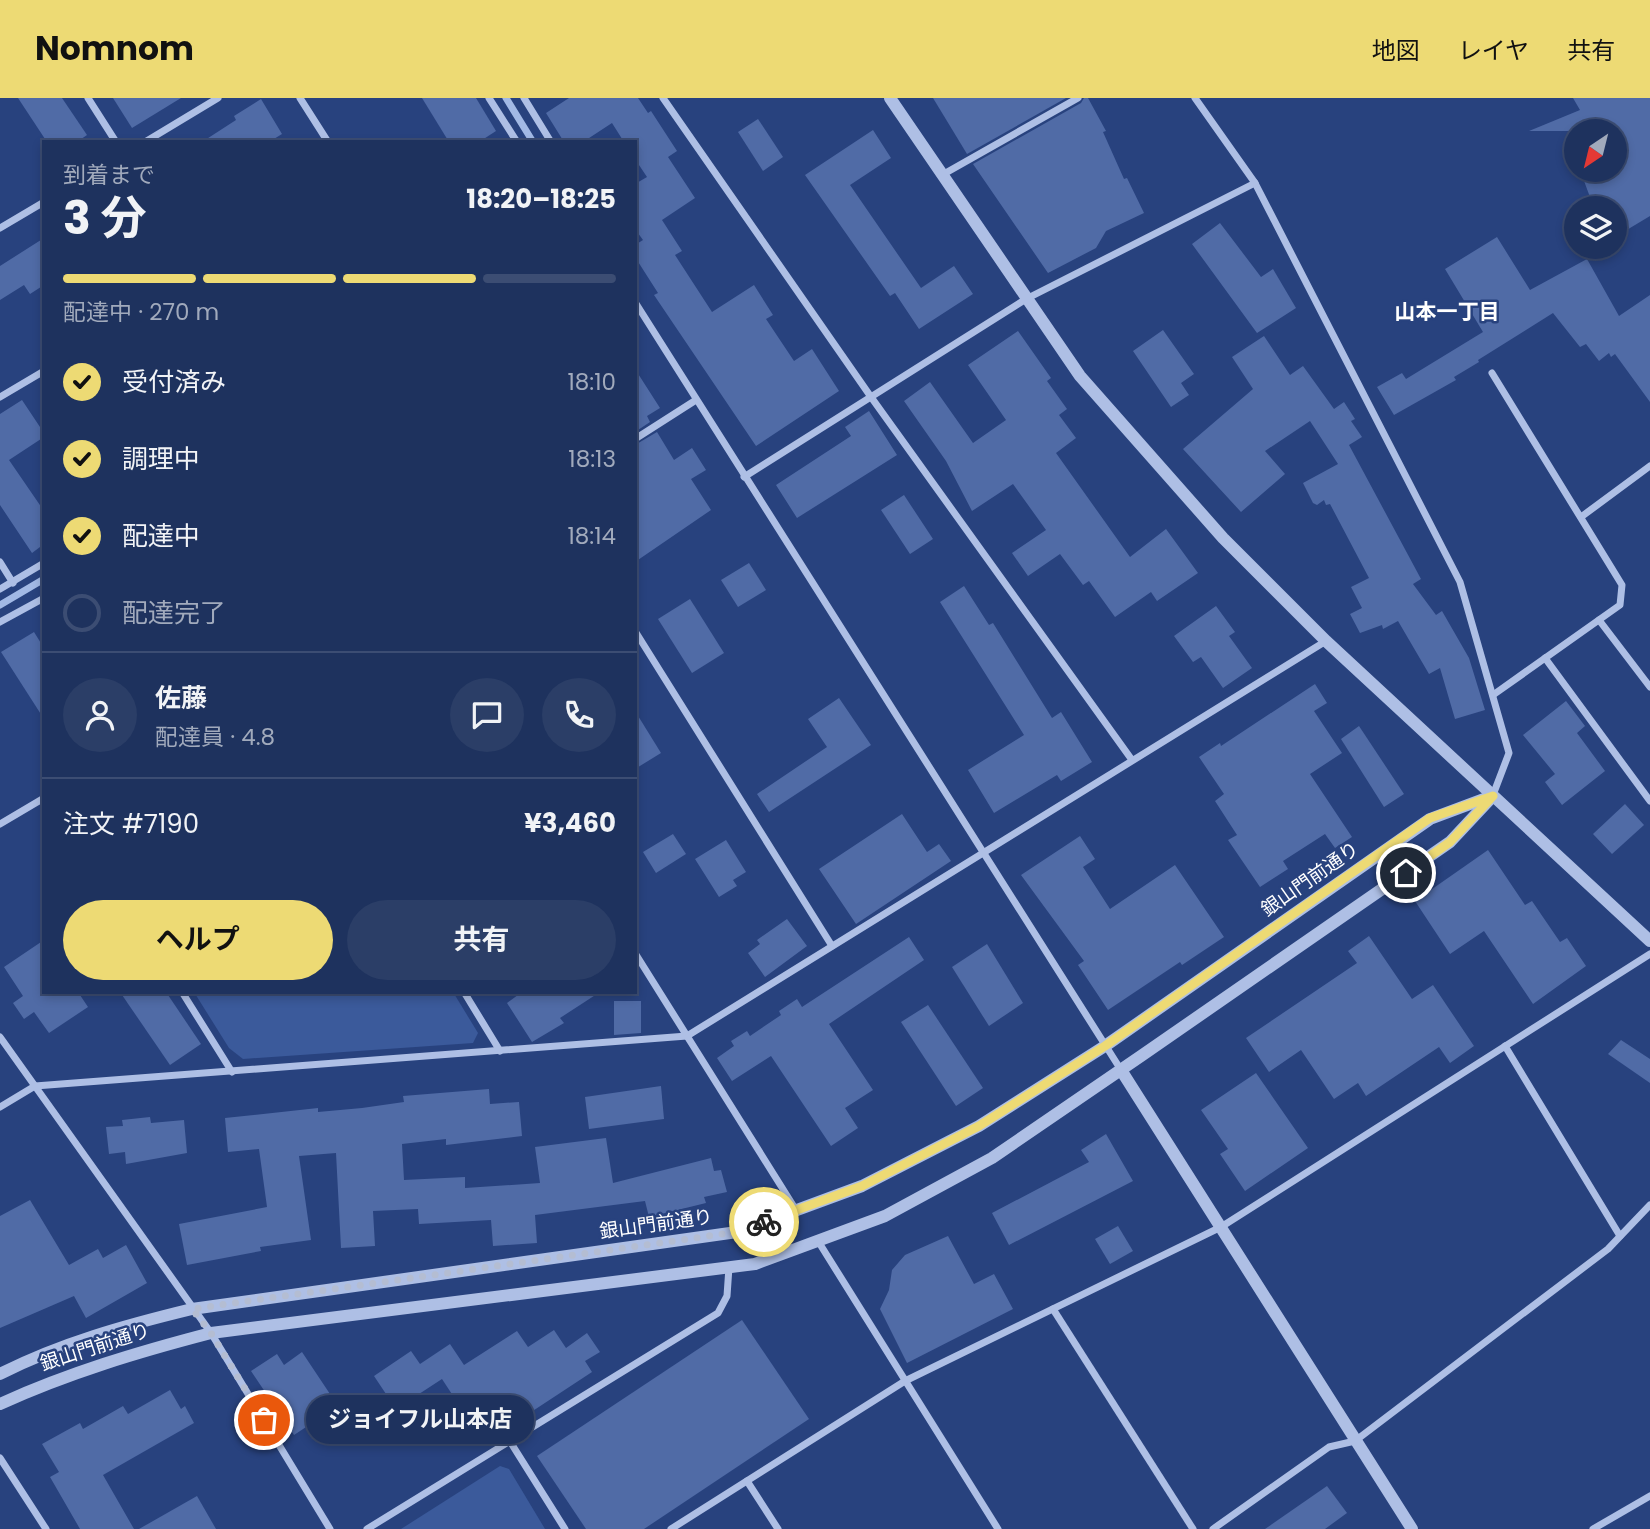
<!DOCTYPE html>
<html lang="ja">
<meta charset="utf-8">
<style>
body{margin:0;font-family:Poppins,"Noto Sans JP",sans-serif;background:#2b3e67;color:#f1f3f6;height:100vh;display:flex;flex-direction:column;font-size:26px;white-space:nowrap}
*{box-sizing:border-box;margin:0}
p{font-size:23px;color:#a1aabc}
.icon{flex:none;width:38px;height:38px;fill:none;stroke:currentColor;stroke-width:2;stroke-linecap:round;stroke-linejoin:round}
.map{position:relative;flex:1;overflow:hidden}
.side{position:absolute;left:42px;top:42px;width:595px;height:854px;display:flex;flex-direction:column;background:#1e325e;border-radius:0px;box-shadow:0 4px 10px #0003,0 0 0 2px #3c4d73}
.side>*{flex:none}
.needle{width:46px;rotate:215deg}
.tools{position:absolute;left:1564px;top:21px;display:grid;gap:14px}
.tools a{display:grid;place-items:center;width:63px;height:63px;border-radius:50%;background:#1e325e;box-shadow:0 4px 10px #0003,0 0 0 2px #3c4d73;font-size:35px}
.pin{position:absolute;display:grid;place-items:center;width:60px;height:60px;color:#fff;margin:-30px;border:4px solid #fff;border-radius:50%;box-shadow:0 2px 7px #0007}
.courier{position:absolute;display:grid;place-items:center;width:70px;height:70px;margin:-35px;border:5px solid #edda74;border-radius:50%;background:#fff;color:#222;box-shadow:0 2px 9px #0007}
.bubble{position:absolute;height:49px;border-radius:24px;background:#1e325e;box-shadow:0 4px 10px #0003,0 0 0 2px #3c4d73;font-size:23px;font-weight:700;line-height:49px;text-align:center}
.headline em{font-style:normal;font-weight:700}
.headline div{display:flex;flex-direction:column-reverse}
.headline{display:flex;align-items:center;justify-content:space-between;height:119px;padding:0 21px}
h1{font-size:46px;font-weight:700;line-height:52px}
.bar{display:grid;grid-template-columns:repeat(4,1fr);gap:10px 7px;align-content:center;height:84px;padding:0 21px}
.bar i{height:9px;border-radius:5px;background:#3c4d73}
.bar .active{background:#edda74}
.bar p{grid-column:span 4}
.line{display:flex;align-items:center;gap:18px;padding:0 21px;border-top:2px solid #3c4d73}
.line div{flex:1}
.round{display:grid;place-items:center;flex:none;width:74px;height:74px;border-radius:37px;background:#2b3e67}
ol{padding:0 21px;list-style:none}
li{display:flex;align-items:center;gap:21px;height:77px}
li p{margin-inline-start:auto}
li .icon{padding:7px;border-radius:50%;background:#edda74;color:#111;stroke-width:4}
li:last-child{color:#a1aabc}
li i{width:38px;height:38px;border:4px solid #3c4d73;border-radius:50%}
.button{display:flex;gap:14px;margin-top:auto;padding:14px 21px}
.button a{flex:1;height:80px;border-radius:42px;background:#edda74;color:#111;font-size:28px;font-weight:700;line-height:80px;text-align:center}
.button a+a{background:#2b3e67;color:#f1f3f6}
header{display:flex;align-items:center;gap:42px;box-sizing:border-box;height:98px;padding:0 35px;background:#edda74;color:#111}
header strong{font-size:33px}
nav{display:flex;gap:38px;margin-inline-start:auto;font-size:24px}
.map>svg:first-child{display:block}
.green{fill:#3b5a9b}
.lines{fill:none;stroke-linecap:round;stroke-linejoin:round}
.stream{stroke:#a2b9e5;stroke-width:7}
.building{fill:#506ba6}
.minor{stroke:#aebfe5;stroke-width:7}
.tertiary{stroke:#aebfe5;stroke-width:12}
.done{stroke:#b4bdd2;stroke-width:7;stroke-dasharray:0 12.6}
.route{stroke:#edda74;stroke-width:9}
.labels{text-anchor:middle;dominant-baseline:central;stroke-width:5;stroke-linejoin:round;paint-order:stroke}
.street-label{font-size:19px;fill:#fff;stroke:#28427e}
.neighbourhood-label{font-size:21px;font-weight:bold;fill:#fff;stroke:#28427e}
</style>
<header>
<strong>Nomnom</strong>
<nav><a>地図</a><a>レイヤ</a><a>共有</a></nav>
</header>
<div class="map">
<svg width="1650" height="1431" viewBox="0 0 1650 1431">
<rect width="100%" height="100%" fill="#28427e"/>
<g class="green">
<path d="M194,894H453L478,935L473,945L243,961L229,950Z"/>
<path d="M500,1368L509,1371L545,1431H401Z"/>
</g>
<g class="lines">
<g class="stream">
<path d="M506,0L533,44"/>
<path d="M0,507L44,481"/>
</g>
</g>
<g class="building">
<path d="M18,0H62L87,37L77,44H47Z"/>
<path d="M113,0H181L132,30Z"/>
<path d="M422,0H476L496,33L479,44H449Z"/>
<path d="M569,0H638L648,15L651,13L677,53L668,59L695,100L662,122L682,153L675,157L712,214L754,187L773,217L766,221L794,263L812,251L839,293L756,348L654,197L658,195L635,159V147L643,142L635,131V86L647,79L635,61V44H624L612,25L583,44H564L546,15Z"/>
<path d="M933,0H1066L967,56Z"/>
<path d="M1084,0H1088L1106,33L1103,34L1124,81L1127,80L1144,115L1106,133L1096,150L1048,175L973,66L1081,5Z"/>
<path d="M1573,0H1650V118L1615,139V110H1594L1580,72H1615V33H1529L1580,12Z"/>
<path d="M261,1L282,36L269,44H202L236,22L234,18Z"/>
<path d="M758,21L783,59L763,73L738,34Z"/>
<path d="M873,32L891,60L850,87L921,190L954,168L973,196L919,231L895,195L890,198L805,77Z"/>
<path d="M1220,125L1261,179L1273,171L1296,210L1257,235L1192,146Z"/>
<path d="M1497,139L1530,192L1587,161L1619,218L1650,197V304L1615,256L1611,259L1609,255L1599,263L1586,246L1580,249L1553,215L1478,262L1479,264L1454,279L1456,282L1394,317L1377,289L1402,275L1406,281L1483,234L1445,171Z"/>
<path d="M44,140V187L30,196L24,187L0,202V168Z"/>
<path d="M1163,232L1194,276L1181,285L1189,297L1171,309L1133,253Z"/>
<path d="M1018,233L1051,280L1047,283L1067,311L1059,317L1076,340L1056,355L1130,459L1166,431L1198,475L1157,503L1151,494L1115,519L1089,483L1083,487L1060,456L1028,478L1012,455L1046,432L1013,386L972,413L946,363L904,303L930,284L973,345L1006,322L968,267Z"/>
<path d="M1264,238L1290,277L1303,268L1334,311L1344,304L1355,321L1351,323L1362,339L1349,347L1421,481L1413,486L1436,517L1442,513L1469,560L1485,612L1455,621L1440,570L1429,576L1398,523L1383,531L1382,527L1360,535L1350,516L1362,510L1351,489L1369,480L1330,406L1326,407L1324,402L1317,407L1313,405L1303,385L1338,366L1310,323L1265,353L1285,376L1241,414L1183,351L1253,291L1232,259Z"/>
<path d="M635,271L660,310L647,318L650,324L635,334Z"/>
<path d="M22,302L44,335V339L9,362L44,413V446L32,455L0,407V316Z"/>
<path d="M869,313L897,357L797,420L776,387L851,338L845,329Z"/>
<path d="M657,334L674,362L692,350L706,372L691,381L711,412L635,464V347Z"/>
<path d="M904,397L933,441L910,456L881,412Z"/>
<path d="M749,465L766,492L738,509L721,482Z"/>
<path d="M964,488L989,527L993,525L1052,620L1061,614L1092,664L1061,683L1057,677L994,715L968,672L1024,637L940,504Z"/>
<path d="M690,501L724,555L692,575L658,521Z"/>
<path d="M1216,508L1235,534L1229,538L1252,570L1223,590L1201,559L1193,564L1174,538Z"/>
<path d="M34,534L44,550V621L1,554Z"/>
<path d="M1315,586L1327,605L1314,613L1342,655L1310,676L1352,739L1335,750L1325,736L1283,763L1288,771L1260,789L1228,742L1237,737L1215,703L1224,696L1199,659L1220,645L1221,648Z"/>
<path d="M839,600L871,647L769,714L757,696L827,649L808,621Z"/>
<path d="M1566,603L1585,628L1577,635L1605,673L1562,707L1545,684L1555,676L1523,637Z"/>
<path d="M635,613L661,655L635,671Z"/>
<path d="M1359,628L1404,696L1384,709L1341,641Z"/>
<path d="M1625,706L1644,727L1612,756L1593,736Z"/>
<path d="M902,716L927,754L939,746L951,763L856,826L819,771Z"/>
<path d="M673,736L686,756L656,775L643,754Z"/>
<path d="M1080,738L1095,761L1083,769L1110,811L1175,767L1224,839L1182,867L1180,864L1108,912L1078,867L1084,863L1021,777Z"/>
<path d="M726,742L746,774L733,782L737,788L719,799L695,761Z"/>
<path d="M1488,752L1525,807L1532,803L1560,844L1567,840L1586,868L1533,906L1484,833L1450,856L1415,803Z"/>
<path d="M787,821L807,848L765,879L748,855L760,846L757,842Z"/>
<path d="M1369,838L1412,901L1433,887L1474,948L1450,965L1439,949L1366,998L1358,985L1334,1001L1301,952L1269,974L1246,940L1357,865L1348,853Z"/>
<path d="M909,839L924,862L829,926L873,992L845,1010L858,1030L831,1048L771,958L732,983L717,960L734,948L731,943L747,933L750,938L781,917L779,913L797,901L802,909Z"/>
<path d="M44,842V894H78L88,909L49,935L34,914L24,921L13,905L23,898L4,869Z"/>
<path d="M987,846L1023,905L989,928L952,869Z"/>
<path d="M120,894H166L201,946L170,967Z"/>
<path d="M522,894H600L560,920L564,925L532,944L507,905Z"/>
<path d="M614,903H641V935L614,937Z"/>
<path d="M928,907L983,990L956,1008L901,924Z"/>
<path d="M1621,942L1650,961V985L1608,956Z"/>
<path d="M1256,975L1308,1050L1245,1093L1220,1056L1228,1051L1201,1012Z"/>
<path d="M661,988L664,1021L589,1031L585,999Z"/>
<path d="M489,991L490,1006L519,1004L522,1038L446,1047V1041L402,1046L404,1082L465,1079V1090L540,1085L535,1049L606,1040L613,1085L711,1060L714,1073L721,1072L727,1094L704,1099L706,1105L649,1119L645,1103L535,1117L537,1145L493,1148L491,1122L419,1126L418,1111L373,1113L375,1148L341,1150L336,1055L299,1058L311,1142L260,1149L261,1153L187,1167L179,1126L267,1109L259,1051L228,1054L225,1020L318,1010V1014L362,1010L404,1004L403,998Z"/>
<path d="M150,1019L151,1025L184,1022L187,1055L126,1066L125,1054L109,1056L106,1029L123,1028L122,1022Z"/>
<path d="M1106,1036L1133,1083L1009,1147L992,1115L1089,1064L1081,1052Z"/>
<path d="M30,1102L69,1167L98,1151L103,1160L126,1147L147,1185L86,1220L74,1198L0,1230V1118Z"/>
<path d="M1118,1128L1133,1153L1110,1166L1095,1141Z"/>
<path d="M948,1138L974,1186L994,1176L1013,1211L907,1265L880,1211L889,1192L892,1172L905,1157Z"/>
<path d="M742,1222L809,1321L644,1431H586L537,1358Z"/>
<path d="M554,1232L566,1250L587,1235L600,1254L585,1263L592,1274L484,1345L442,1281L396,1311L374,1278L411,1253L420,1266L450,1246L464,1267L517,1233L528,1249Z"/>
<path d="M302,1254L338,1308L294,1337L251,1273L277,1256L284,1267Z"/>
<path d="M170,1292L181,1311L185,1308L194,1325L103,1377L134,1431H80L50,1379L59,1374L42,1346L80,1325L83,1331L123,1308L128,1316Z"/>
<path d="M1327,1388L1347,1415L1325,1431H1265Z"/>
<path d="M197,1398L216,1431H139Z"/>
</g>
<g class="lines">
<g class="minor">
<path d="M88,0L116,44"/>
<path d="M300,0L328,44"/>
<path d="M489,0L517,44"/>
<path d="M524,0L551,44"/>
<path d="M663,0L871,299L1132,662"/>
<path d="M1195,0L1255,85L1460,484L1509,655L1493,697"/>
<path d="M145,44L218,0"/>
<path d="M942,77L1078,0"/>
<path d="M0,130L44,104"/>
<path d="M635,204L1121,972"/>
<path d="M1492,275L1622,487L1620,507L1493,597"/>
<path d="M0,299L44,273"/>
<path d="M635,341L696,302"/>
<path d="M744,379L1026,201L1255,85"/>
<path d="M1581,419L1650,368"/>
<path d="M0,464L13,485"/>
<path d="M0,491L44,465"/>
<path d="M1599,522L1650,589"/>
<path d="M0,524L44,500"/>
<path d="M635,533L832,848"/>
<path d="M1545,560L1650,703"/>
<path d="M0,726L44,700"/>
<path d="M635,855L796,1112"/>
<path d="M182,894L232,974"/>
<path d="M464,894L500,953"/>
<path d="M0,939L211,1235L330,1431"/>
<path d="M1505,948L1620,1138"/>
<path d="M0,1009L35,988L687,938L1326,543"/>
<path d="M818,1143L998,1431"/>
<path d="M1053,1211L1193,1431"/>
<path d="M511,1345L565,1431"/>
<path d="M0,1360L46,1431"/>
<path d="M747,1383L778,1431"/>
<path d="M367,1431L718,1215L727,1198L729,1169"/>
<path d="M671,1431L905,1283L1221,1129L1650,856"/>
<path d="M1213,1431L1329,1349L1355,1343L1608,1151L1650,1107"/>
<path d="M1593,1431L1650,1398"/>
</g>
<g class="tertiary">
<path d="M890,0L1080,278L1223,440L1326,543L1650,843"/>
<path d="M1121,972L1412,1431"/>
<path d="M0,1276C61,1245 126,1227 192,1211L737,1134L862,1088L979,1028L1105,948L1430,721L1489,699"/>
<path d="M0,1306C68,1275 138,1254 211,1235L755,1166L885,1118L992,1060L1141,958L1450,744L1493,698"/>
</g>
</g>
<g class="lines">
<path class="done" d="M264,1322L211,1235L192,1211L737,1134L764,1124"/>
<path class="route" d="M764,1124L862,1088L979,1028L1105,948L1430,720L1493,698L1450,744L1406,775"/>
</g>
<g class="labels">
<g class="street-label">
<text transform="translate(1310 781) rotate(-35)">銀山門前通り</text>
<text transform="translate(656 1126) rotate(-8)">銀山門前通り</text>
<text transform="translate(95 1249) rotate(-18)">銀山門前通り</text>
</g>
<g class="neighbourhood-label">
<text x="1447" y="213">山本一丁目</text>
</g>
</g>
</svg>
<div class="tools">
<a><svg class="needle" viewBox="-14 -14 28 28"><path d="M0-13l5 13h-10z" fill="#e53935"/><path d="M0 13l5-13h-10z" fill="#a1aabc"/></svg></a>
<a><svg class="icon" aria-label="layers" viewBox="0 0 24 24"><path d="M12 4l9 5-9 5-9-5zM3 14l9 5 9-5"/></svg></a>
</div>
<div class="pin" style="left:264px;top:1322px;background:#ea580c"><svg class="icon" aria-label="bag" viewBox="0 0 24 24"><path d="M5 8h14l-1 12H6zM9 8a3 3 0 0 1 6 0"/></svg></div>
<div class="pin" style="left:1406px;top:775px;background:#1f2937"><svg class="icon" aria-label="home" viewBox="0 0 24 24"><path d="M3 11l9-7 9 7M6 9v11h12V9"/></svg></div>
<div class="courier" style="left:764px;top:1124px"><svg class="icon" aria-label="bike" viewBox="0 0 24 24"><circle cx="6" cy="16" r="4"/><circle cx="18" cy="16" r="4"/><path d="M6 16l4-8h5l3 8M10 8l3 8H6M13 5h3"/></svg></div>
<div class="bubble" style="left:306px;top:1297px;width:228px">ジョイフル山本店</div>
<section class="side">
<div class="headline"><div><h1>3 分</h1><p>到着まで</p></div><em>18:20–18:25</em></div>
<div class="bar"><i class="active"></i><i class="active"></i><i class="active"></i><i></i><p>配達中 · 270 m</p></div>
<ol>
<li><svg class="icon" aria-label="check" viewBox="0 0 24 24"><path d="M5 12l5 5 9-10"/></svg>受付済み<p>18:10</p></li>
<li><svg class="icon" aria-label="check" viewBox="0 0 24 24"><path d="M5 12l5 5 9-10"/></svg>調理中<p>18:13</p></li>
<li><svg class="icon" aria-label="check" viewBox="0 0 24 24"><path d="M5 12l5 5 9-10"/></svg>配達中<p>18:14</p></li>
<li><i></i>配達完了</li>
</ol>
<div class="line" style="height:126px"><a class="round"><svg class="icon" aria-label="person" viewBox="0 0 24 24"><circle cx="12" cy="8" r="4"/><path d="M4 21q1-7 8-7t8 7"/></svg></a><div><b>佐藤</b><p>配達員 · 4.8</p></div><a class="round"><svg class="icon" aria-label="chat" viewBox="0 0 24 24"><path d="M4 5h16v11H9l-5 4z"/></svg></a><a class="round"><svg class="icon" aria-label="phone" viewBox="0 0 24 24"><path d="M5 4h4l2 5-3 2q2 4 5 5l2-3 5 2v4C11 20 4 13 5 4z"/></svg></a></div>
<div class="line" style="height:91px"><div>注文 #7190</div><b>¥3,460</b></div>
<div class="button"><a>ヘルプ</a><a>共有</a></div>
</section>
</div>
